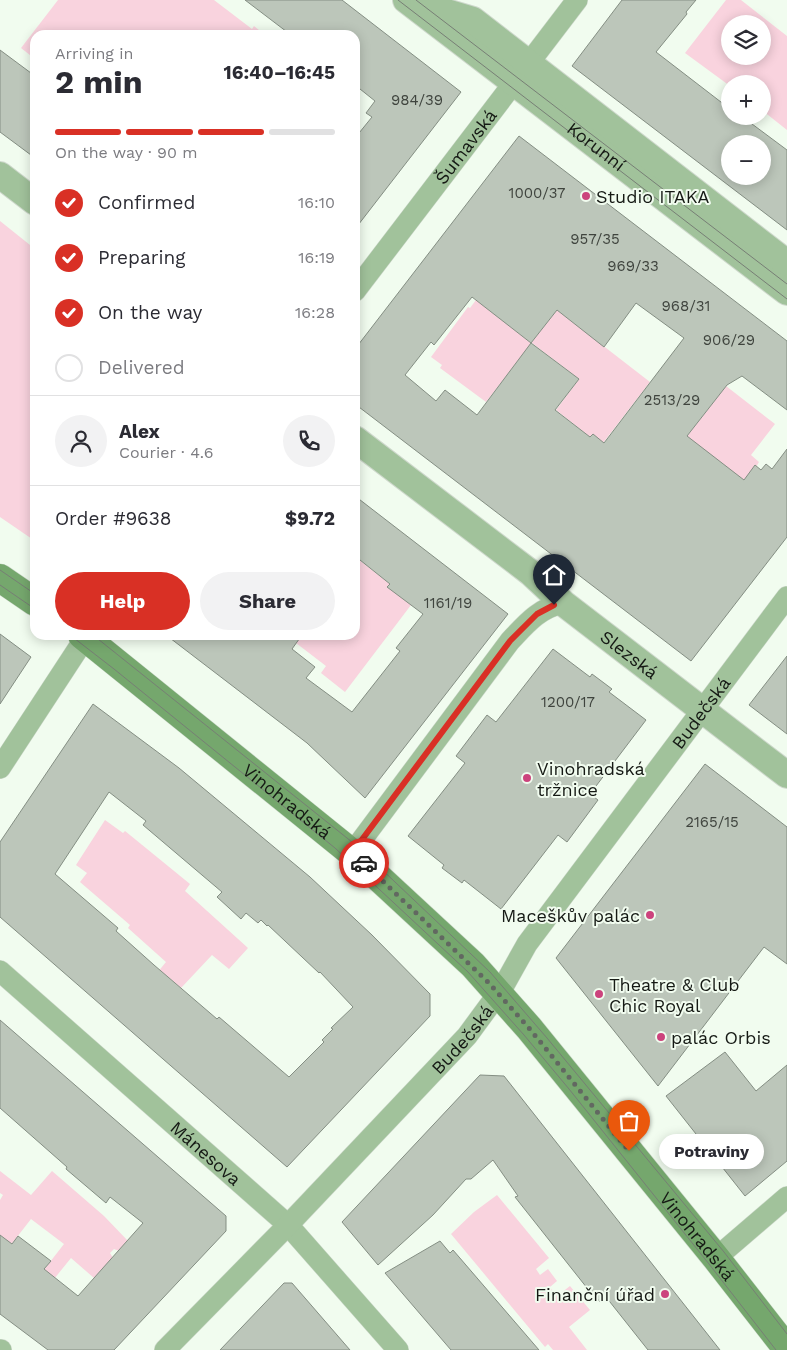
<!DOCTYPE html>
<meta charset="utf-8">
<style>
body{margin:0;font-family:"Work Sans",sans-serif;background:#f2f2f3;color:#2b2b33;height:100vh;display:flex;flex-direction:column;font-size:19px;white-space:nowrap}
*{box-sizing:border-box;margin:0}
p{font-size:16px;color:#7c7c81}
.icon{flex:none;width:28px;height:28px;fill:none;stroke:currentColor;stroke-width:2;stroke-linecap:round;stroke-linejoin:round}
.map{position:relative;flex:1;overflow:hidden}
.sheet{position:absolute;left:30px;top:30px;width:330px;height:610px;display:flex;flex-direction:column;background:#fff;border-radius:15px;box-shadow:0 2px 12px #0003}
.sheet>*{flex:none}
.controls{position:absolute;left:721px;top:15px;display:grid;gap:10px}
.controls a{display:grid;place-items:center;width:50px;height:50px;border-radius:50%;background:#fff;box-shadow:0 2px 12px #0003;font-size:25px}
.pin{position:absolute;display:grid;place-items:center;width:42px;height:42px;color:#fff;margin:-51px -21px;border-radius:50% 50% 50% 0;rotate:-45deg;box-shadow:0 0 5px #0007}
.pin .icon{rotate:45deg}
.courier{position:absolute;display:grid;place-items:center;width:50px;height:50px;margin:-25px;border:4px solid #d93025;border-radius:50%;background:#fff;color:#222;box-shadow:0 1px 6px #0007}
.bubble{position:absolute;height:35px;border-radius:18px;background:#fff;box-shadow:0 2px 12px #0003;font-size:16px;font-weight:700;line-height:35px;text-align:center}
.headline em{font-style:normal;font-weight:700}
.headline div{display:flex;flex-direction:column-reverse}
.headline{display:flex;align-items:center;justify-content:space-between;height:85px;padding:0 25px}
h1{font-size:32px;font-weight:700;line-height:38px}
.bar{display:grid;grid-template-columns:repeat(4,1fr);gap:8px 5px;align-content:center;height:60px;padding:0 25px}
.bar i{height:6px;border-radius:4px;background:#e1e1e2}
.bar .current{background:#d93025}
.bar p{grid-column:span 4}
.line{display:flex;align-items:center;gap:12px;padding:0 25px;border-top:1px solid #e1e1e2}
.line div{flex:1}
.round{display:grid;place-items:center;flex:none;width:52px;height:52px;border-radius:26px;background:#f2f2f3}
ol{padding:0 25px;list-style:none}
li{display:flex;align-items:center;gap:15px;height:55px}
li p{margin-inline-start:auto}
li .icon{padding:5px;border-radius:50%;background:#d93025;color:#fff;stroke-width:4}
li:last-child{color:#7c7c81}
li i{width:28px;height:28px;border:2px solid #e1e1e2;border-radius:50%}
.button{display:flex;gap:10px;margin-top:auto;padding:10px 25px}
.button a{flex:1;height:58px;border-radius:30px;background:#d93025;color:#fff;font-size:20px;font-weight:700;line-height:58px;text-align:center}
.button a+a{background:#f2f2f3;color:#2b2b33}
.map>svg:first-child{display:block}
.green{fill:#f9d3de;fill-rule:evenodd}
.building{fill:#bcc6ba;stroke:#848e83;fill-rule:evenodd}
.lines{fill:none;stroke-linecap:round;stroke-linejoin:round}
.minor-casing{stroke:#ced8cc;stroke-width:22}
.tertiary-casing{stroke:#ced8cc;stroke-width:28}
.secondary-casing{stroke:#ced8cc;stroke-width:29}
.minor{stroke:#a1c29b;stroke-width:21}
.tertiary{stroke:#a1c29b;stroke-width:26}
.secondary{stroke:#75a76d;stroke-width:28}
.tram{stroke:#777e75;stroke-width:1}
.done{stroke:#626861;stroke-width:5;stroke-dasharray:0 9}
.route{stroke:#d93025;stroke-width:6}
.poi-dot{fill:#cc437d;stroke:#f1fcef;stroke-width:2}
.labels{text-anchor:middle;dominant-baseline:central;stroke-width:4;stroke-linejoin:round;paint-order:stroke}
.number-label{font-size:15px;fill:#3f443e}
.street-label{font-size:18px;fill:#151914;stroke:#f1fcef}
.poi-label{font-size:18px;fill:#151914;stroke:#f1fcef;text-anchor:start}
</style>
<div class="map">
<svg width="787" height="1350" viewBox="0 0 787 1350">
<rect width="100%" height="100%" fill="#f1fcef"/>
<g class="green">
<path d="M58,0H214L252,29L254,26L265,35H35V59L21,48Z"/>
<path d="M726,0H741L787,36V130L763,111L762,84H730V86L685,53ZM730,24H762V56H730Z"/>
<path d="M0,221L35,249V541L0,517Z"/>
<path d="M476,300L531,343L557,310L650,382L603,443L593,434L590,437L556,410L579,379L532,343L486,402L440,368L442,365L431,357L468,307L470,308Z"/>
<path d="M726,386L775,424L751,455L759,462L737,500L674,453Z"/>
<path d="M358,559L390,584L388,587L411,605L345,692L321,673L326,666L296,643L302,635H355V563Z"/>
<path d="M105,820L123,833L125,831L190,884L185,891L248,948L229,969L212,955L181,988L166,975L162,978L157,973L166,962L128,928L130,925L80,882L87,873L76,865Z"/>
<path d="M0,1171L31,1195L52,1171L104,1216L128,1241L119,1251L114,1249L110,1253L113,1258L94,1278L71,1258L54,1279L43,1271L64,1244L31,1219L10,1246L0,1235V1200L3,1195L0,1193Z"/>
<path d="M497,1195L549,1258L536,1269L540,1275L548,1269L557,1281L550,1287L557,1296L570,1286L590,1310L569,1327L587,1350H553L548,1344L545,1347L451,1234L474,1212Z"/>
</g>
<g class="building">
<path d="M245,0H342L461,92L355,229V138L372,117L366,113L375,101L355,85V35H291Z"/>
<path d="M622,0H696L686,12L687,14L656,52L730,109V116L744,118L787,150V230L572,66ZM730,144H762V176H730Z"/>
<path d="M0,50L35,76V158L0,132Z"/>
<path d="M519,136L787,341V410L742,376L727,385L687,436L744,480L755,465L761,470L766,464L772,469L787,449V537L691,661L355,404V349ZM472,297L531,343L477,415L445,390L436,401L405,375L431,342L434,345ZM636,303L684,338L604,443L593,434L590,437L555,410L579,379L531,343L557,310L604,347Z"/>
<path d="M355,496L508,614L365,798L307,743L166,635H302L292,649L315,667L306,678L352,712L400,651L396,648L423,614L387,587L390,584L355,556Z"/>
<path d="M0,634L31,657L0,704Z"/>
<path d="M553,649L590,677L592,674L612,689L609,692L646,720L590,794L598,800L567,842L558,835L501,909L464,880L462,883L442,868L444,865L408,836L465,763L456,756L487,715L496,722Z"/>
<path d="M787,656V734L749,705Z"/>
<path d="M93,704L179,768L310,877L372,935L430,994V1016L287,1167L0,917V842ZM109,792L146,821L143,825L222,892L217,897L241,919L246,913L258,923L261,920L267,926L268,925L319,973L320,972L353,1007L331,1028L333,1029L322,1040L324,1042L289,1077L219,1017L217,1019L154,965L116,931L118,928L55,874Z"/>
<path d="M705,764L787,827V964L764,947L658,1086L556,958Z"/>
<path d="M0,1020L226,1216V1231L114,1350H48L0,1314V1235L12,1244L18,1236L51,1261L44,1269L78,1296L143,1223L110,1197L106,1203L66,1169L67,1167L0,1108Z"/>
<path d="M725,1052L756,1091L787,1065V1161L745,1196L666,1096Z"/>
<path d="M480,1075L504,1076L720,1350H648L606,1297L600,1302L593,1293H591L515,1197L518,1196L493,1160L471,1179H466L433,1215L378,1265L342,1222Z"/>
<path d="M440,1241L450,1253L453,1250L539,1350H451L385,1273Z"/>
<path d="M284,1283H292L350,1350H220Z"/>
</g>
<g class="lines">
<defs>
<g id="minor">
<path id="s1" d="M355,291L577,0"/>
<path d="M0,768L87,635"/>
<path d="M352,853L510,641C526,624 539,608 563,603"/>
<path id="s2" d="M0,971L288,1225L398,1350"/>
<path d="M716,1258L787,1197"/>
<path d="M0,1350H1"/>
<path id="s3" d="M165,1350L288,1225L467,1036L503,987L527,944L787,597"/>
</g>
<g id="tertiary">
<path id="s4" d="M406,0L787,292"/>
<path d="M423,5L473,20L787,263"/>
<path d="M0,175L35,202"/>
<path id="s5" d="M355,439L531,573L563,603L787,775"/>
</g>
<g id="secondary">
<path d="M0,578L35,602"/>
<path id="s6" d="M82,635L352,853L473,965L529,1028L716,1258L787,1349"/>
</g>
</defs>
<use href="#minor" class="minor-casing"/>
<use href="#tertiary" class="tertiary-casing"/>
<use href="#secondary" class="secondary-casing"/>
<use href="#minor" class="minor"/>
<use href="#tertiary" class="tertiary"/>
<use href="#secondary" class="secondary"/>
<g class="tram">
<path d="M398,0L787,299"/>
<path d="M416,0L787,284"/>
<path d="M0,570L35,594"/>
<path d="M0,585L35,609"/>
<path d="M70,635L114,669L335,848L468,972L524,1035L569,1089L709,1264L776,1350"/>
<path d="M93,635L357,846L490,972L547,1038L724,1252L787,1334"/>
</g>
</g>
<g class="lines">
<path class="done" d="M364,863L488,982L529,1028L629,1151"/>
<path class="route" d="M364,863L352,853L510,641L537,614L554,605"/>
</g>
<g class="poi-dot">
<circle cx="586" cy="196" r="5"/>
<circle cx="527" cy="778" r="5"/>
<circle cx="650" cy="915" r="5"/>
<circle cx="599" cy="994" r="5"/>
<circle cx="661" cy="1037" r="5"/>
<circle cx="665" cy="1294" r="5"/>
</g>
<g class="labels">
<g class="number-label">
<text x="417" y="100">984/39</text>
<text x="537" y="193">1000/37</text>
<text x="595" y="239">957/35</text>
<text x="633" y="266">969/33</text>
<text x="686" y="306">968/31</text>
<text x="729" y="340">906/29</text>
<text x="672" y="400">2513/29</text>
<text x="448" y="603">1161/19</text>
<text x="568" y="702">1200/17</text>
<text x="712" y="822">2165/15</text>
</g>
<g class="street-label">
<text stroke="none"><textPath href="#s1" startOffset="182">Šumavská</textPath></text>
<text stroke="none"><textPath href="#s4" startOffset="240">Korunní</textPath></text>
<text stroke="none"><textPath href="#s5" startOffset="349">Slezská</textPath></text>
<text stroke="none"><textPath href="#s3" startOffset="835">Budečská</textPath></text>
<text stroke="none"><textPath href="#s6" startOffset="264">Vinohradská</textPath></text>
<text stroke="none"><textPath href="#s3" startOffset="430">Budečská</textPath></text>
<text stroke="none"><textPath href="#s2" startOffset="275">Mánesova</textPath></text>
<text stroke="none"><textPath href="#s6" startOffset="864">Vinohradská</textPath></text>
</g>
<g class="poi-label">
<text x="596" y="196">Studio ITAKA</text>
<text x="537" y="768">Vinohradská<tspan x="537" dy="21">tržnice</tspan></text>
<text x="640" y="915" text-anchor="end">Maceškův palác</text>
<text x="609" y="984">Theatre &amp; Club<tspan x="609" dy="21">Chic Royal</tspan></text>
<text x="671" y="1037">palác Orbis</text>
<text x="655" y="1294" text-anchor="end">Finanční úřad</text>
</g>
</g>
</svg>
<div class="controls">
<a><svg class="icon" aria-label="layers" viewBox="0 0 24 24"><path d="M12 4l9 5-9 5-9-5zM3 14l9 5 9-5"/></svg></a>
<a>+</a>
<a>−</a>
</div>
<div class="pin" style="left:629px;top:1151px;background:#ea580c"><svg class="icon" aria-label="bag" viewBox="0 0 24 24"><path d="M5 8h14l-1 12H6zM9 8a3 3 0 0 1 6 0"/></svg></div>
<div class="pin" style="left:554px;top:605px;background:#1f2937"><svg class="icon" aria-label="home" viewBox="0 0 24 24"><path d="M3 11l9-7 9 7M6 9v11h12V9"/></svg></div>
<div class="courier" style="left:364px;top:863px"><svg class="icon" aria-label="car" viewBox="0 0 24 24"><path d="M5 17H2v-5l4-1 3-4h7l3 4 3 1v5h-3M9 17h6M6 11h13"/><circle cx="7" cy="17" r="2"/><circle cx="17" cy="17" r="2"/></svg></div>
<div class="bubble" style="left:659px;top:1134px;width:105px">Potraviny</div>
<section class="sheet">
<div class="headline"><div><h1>2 min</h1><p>Arriving in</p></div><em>16:40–16:45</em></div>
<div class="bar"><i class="current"></i><i class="current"></i><i class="current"></i><i></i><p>On the way · 90 m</p></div>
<ol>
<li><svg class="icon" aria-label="check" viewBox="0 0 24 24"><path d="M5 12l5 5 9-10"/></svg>Confirmed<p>16:10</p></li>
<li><svg class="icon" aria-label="check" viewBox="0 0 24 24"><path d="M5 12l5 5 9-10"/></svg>Preparing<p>16:19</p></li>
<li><svg class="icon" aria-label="check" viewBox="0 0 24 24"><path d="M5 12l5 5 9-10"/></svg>On the way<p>16:28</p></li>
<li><i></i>Delivered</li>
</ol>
<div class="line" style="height:90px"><a class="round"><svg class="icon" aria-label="person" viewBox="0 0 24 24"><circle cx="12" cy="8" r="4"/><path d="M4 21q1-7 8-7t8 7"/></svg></a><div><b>Alex</b><p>Courier · 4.6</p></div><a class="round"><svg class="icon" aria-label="phone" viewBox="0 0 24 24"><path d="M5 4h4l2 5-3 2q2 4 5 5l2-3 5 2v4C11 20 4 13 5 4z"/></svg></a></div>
<div class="line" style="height:65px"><div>Order #9638</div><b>$9.72</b></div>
<div class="button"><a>Help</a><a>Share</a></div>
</section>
</div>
